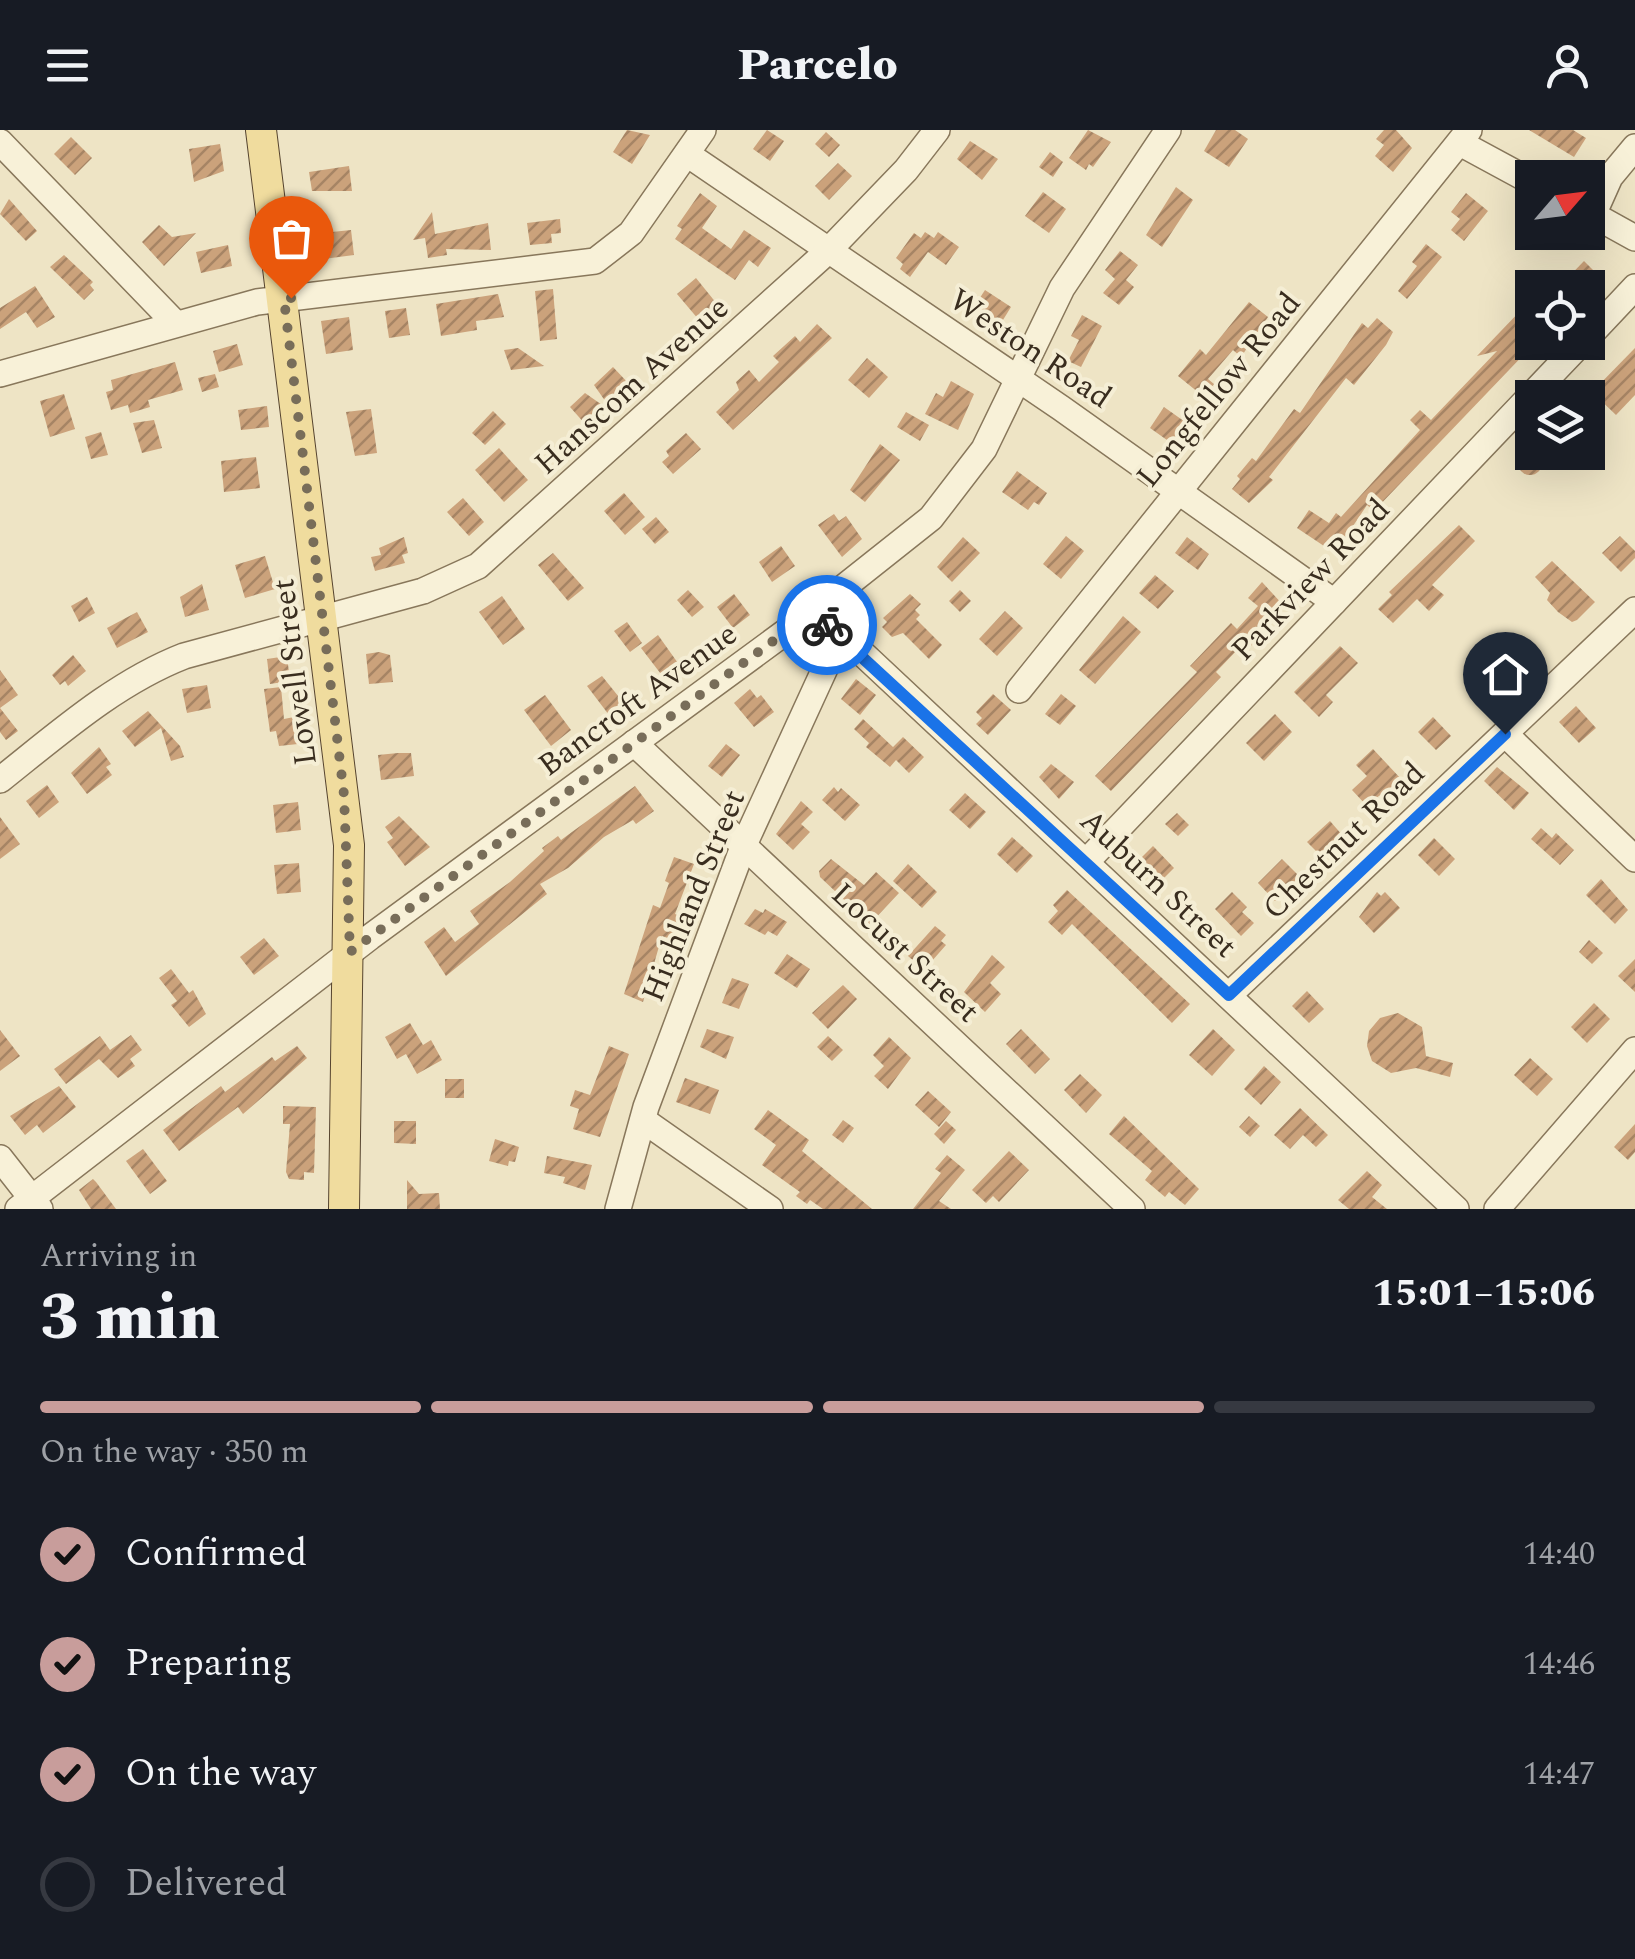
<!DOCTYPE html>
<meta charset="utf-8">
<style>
body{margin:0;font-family:Spectral,serif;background:#242831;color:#f1f3f6;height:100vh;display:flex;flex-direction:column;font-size:38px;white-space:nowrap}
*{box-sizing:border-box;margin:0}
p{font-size:32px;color:#9ea1a6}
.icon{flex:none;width:55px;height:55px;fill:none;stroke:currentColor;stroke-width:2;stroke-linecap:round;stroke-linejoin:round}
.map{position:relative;height:1079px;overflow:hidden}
.sheet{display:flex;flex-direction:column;background:#171b24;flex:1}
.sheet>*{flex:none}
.needle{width:65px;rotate:62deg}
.controls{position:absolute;left:1515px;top:30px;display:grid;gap:20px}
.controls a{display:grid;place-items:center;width:90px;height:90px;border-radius:0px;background:#171b24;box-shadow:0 10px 40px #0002;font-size:50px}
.pin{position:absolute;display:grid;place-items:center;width:85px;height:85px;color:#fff;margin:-102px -42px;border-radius:50% 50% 50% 0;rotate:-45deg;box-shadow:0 0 10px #0007}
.pin .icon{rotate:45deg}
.courier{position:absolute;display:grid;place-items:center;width:100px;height:100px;margin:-50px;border:8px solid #1a73e8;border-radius:50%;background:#fff;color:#222;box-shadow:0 2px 12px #0007}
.head em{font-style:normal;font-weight:800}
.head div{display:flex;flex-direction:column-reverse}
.head{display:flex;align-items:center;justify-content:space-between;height:170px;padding:0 40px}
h1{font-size:65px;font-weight:800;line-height:75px}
.bar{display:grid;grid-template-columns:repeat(4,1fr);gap:15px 10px;align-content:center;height:120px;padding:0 40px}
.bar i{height:12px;border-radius:8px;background:#363941}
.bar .selected{background:#c89d9b}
.bar p{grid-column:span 4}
ol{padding:0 40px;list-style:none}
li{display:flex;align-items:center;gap:30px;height:110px}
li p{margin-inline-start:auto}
li .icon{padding:10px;border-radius:50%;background:#c89d9b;color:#111;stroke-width:4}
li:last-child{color:#9ea1a6}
li i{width:55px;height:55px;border:5px solid #363941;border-radius:50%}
header{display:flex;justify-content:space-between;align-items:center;height:130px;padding:0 40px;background:#171b24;font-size:45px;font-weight:800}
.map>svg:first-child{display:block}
.building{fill:url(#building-hatch)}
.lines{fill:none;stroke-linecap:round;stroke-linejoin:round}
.minor-casing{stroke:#88775b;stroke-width:28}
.major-casing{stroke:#56442f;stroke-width:32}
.minor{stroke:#f8f1d8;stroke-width:25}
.major{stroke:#f0dc9e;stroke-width:30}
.done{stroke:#786d59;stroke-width:10;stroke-dasharray:0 18}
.route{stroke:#1a73e8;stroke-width:12}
.labels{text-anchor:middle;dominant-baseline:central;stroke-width:8;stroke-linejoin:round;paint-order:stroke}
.street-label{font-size:32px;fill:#392d1f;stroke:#f5eed5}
</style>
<header><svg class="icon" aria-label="menu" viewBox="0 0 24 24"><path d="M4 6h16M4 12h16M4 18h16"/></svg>Parcelo<svg class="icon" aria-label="person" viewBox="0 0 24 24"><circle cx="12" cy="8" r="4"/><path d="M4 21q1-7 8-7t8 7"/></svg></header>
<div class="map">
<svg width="1635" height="1079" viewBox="0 0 1635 1079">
<defs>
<pattern id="building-hatch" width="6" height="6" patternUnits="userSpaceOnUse" patternTransform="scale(2.5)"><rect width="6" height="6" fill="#cba27b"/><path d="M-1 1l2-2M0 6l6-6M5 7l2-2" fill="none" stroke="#a68464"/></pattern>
</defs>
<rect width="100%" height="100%" fill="#eee4c5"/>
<g class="building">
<path d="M627,0L650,5L632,34L613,22Z"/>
<path d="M767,0L784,11L770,31L753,19Z"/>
<path d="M1088,0L1111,12L1093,37L1089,34L1086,40L1069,28Z"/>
<path d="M1216,0H1235L1248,9L1229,37L1204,21Z"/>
<path d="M1384,0H1396L1412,18L1393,42L1375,26L1384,15L1376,9Z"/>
<path d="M1529,0H1573L1586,8L1574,27Z"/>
<path d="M826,2L840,15L829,27L815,14Z"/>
<path d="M71,7L92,28L75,45L54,24Z"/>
<path d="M970,11L998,29L982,50L957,29Z"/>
<path d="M220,14L224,41L194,52L189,19Z"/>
<path d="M1050,22L1063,32L1053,47L1039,37Z"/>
<path d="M838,33L852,46L829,70L815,56Z"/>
<path d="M349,36L352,61H312L309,42Z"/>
<path d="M1176,57L1193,70L1162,117L1146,105Z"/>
<path d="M1043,62L1066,79L1049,103L1025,86Z"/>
<path d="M700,63L717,76L702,98L731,119L744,100L771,118L758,137L749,130L735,150L675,109L682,99L677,96Z"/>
<path d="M1466,63L1488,81L1464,111L1451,100L1460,89L1451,82Z"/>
<path d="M9,69L37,101L26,111L0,84Z"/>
<path d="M432,82L435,104L488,93L491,120L446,119L447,125L428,128L425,108L413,110Z"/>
<path d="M560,89L561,103L551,104L552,113L530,115L527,93Z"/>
<path d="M159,95L172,107L196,103L164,136L142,112Z"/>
<path d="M351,100L354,125L316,130L313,104Z"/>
<path d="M925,102L934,108L938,102L959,117L946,135L928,122L910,147L900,139L903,134L896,128L914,103L921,108Z"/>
<path d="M1426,114L1442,127L1407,169L1398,161L1417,136L1412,132Z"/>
<path d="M228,115L232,136L201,143L196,122Z"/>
<path d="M1120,121L1138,135L1126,150L1134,157L1119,175L1103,163L1115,149L1105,140Z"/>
<path d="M64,125L93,152L90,155L94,160L84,170L50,137Z"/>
<path d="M1584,131L1601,148L1592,158H1558Z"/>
<path d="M696,148L717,174L699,190L677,164Z"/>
<path d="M35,156L55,187L37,198L26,182L0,199V178Z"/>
<path d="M553,159L557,209L540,211L535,161Z"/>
<path d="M985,160L1011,177L998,198L972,180Z"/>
<path d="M498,164L504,187L476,191L477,200L441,206L436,174Z"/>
<path d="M1249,172L1268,187L1241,227L1233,220L1208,249L1214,254L1204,267L1178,246L1200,219L1206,225Z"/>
<path d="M406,178L410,205L389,208L385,181Z"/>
<path d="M1523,178L1532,188V216L1374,381L1367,375L1345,408L1341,405L1330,420L1297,398L1309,380L1329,393L1336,383L1341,387L1420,300L1410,290L1420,280L1431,290L1497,221L1477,226Z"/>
<path d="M1082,185L1102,196L1081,237L1068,231L1079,210L1071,206Z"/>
<path d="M349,187L353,220L326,224L321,191Z"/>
<path d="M1377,188L1393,202L1386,215L1354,255L1346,248L1269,347L1273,350L1249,373L1232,359L1240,349L1237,346L1252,328L1256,331L1294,279L1300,283L1362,193L1368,198Z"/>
<path d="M817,194L832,208L733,300L716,282L739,260L736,252L749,240L759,252L779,232L773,226L795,206L800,212Z"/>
<path d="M237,214L243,235L219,242L213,221Z"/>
<path d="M518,218L544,236L511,240L504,220Z"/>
<path d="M1635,218V265L1616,285L1592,262Z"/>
<path d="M867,228L888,247L869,268L848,250Z"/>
<path d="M175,232L183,260L148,270L150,277L130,283L128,275L111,280L106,262L113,260L111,250Z"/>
<path d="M613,237L630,255L608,275L594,255Z"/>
<path d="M215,244L219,257L202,262L198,248Z"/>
<path d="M951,251L974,264L958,300L925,284L936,263L943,267Z"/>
<path d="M585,263L605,277L586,295L570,277Z"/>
<path d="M64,264L75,299L50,307L40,271Z"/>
<path d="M267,276L269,297L241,300L238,280Z"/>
<path d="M1164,277L1188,294L1174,315L1150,298Z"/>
<path d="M371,279L377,323L355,326L346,282Z"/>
<path d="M493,281L506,294L485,315L472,303Z"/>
<path d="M906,282L929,295L920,311L897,297Z"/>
<path d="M154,290L162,318L142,323L133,293Z"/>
<path d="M101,302L108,325L91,329L85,307Z"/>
<path d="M686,303L701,319L673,344L662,332L669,326L666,321Z"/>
<path d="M880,314L900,330L865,372L850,360Z"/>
<path d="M499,318L528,350L504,372L475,340Z"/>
<circle cx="1530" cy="333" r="12"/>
<path d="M256,327L260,358L224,362L221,331Z"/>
<path d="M1017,341L1047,363L1039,375L1034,372L1028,380L1002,362Z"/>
<path d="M624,363L645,387L625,405L604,381Z"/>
<path d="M463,368L484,392L469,406L447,382Z"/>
<path d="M834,384L839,391L846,386L862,409L842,427L818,395Z"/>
<path d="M656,387L669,402L655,414L642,399Z"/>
<path d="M1459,395L1475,411L1432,455L1444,465L1429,481L1417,469L1393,493L1378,479L1392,465L1389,462Z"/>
<path d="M1066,406L1084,421L1061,449L1043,434Z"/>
<path d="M1620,406L1635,421V428L1621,442L1602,423Z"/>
<path d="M404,407L408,423L402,425L405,433L375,441L371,427L381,425L379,418Z"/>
<path d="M963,407L980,423L952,452L937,437Z"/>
<path d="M1187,407L1209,424L1198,440L1175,423Z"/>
<path d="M781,416L795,436L772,452L759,432Z"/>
<path d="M553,423L584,458L568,471L538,435Z"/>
<path d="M265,426L275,459L245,468L235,435Z"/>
<path d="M1552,431L1595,472L1577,490L1572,492L1558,482L1547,470L1550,463L1535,447Z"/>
<path d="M1155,445L1174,461L1158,479L1139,463Z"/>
<path d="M1262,452L1284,476L1246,522L1240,517L1216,542L1221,547L1111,661L1095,646L1197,542L1190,536L1231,493L1237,499L1258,476L1248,468Z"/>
<path d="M202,454L209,480L185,487L180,467Z"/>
<path d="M688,460L704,477L692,487L677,470Z"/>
<path d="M960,460L971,471L960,482L949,471Z"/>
<path d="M734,464L750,485L733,498L717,477Z"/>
<path d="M910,464L921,474L915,480L920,485L916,489L942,515L929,529L903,503L892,507L882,497L887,492L883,488Z"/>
<path d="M502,466L525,499L503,515L479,482Z"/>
<path d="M87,467L95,483L79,492L71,476Z"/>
<path d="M1005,481L1023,498L997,526L979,509Z"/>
<path d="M137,482L148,502L117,518L107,498Z"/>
<path d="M1123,486L1141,502L1095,554L1079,540Z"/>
<path d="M627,492L642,513L630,522L614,501Z"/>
<path d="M658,505L680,536L664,548L641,518Z"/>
<path d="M1518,510L1534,528L1485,576L1468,557Z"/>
<path d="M1340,516L1358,533L1326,565L1333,572L1319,587L1294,562Z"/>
<path d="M379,522L390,525L393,552L369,554L366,524Z"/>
<path d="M73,525L86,541L68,556L65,551L60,555L52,545Z"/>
<path d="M287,526L290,551L270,554L267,529Z"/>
<path d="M0,540L18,565L0,578L18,601L6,610L0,602Z"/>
<path d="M602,546L627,577L612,589L587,556Z"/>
<path d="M856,549L876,565L860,585L841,569Z"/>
<path d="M207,555L211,578L187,583L182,559Z"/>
<path d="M281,557L284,589L294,587L298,614L279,616L276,601L270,602L264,559Z"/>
<path d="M750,559L757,568L761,565L774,582L754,597L734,573Z"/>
<path d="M993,564L1011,580L988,605L976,594L982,588L976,582Z"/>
<path d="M1061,564L1076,576L1060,595L1045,584Z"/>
<path d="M545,565L571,600L551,616L524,580Z"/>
<path d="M1576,576L1596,598L1579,613L1559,592Z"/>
<path d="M148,581L180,616L184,627L171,631L161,598L135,617L122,601Z"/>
<path d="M1275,584L1292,602L1264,631L1246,613Z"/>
<path d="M1433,587L1451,606L1436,620L1418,602Z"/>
<path d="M863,589L893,617L903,607L924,627L909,643L896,630L890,637L866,617L869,613L854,599Z"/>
<path d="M726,614L740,625L722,647L708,636Z"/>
<path d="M99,617L111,634L106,637L112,645L87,664L71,643Z"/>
<path d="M1373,619L1402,650L1366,675L1352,660L1367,646L1356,635Z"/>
<path d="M398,623H411L414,646L381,650L378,625Z"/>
<path d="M1051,634L1074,652L1059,669L1039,647Z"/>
<path d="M1497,637L1529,663L1514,680L1484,651Z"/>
<path d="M47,655L59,672L39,688L26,671Z"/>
<path d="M635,656L654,681L636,694L633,690L604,707L568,738L540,754L547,764L446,846L424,812L444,797L455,812L479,794L470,781L510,752L544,721L542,718L558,706L561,710Z"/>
<path d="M834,657L838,662L841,658L860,675L845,691L822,670Z"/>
<path d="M965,663L986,682L970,699L949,680Z"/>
<path d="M801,671L813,682L801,694L810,702L793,720L776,704Z"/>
<path d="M298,672L301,700L276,703L273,675Z"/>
<path d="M1177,683L1189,695L1178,706L1165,694Z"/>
<path d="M399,686L430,717L405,736L387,712L393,708L385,697Z"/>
<path d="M0,687L20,714L0,729Z"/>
<path d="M1330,691L1343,706L1322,727L1307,712Z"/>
<path d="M1541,698L1552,708L1556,703L1574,720L1560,735L1531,709Z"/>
<path d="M1012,707L1033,726L1017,743L997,724Z"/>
<path d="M1434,708L1455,729L1439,746L1418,725Z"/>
<path d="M1153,716L1174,738L1158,754L1137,732Z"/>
<path d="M674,727L694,734L675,784L683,787L674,810L662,806L643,872L624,864L653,775L660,778L669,753L665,751Z"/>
<path d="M831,729L864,755L876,742L899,763L870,794L820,747L819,741Z"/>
<path d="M1282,729L1300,747L1275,771L1258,753Z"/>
<path d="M299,733L301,762L277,764L274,735Z"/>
<path d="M908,734L937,762L922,778L893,751Z"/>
<path d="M1601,749L1628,780L1615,794L1586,765Z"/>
<path d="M1067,760L1190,874L1172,893L1072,794L1062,805L1048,792L1058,781L1053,775Z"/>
<path d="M1232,762L1247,777L1242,782L1254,793L1241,806L1215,779Z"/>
<path d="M1377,762L1381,766L1385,762L1400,778L1374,803L1359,787Z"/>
<path d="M755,779L763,783L765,779L787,792L777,806L768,801L765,805L744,794Z"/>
<path d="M935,796L946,805L941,811L946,815L924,840L908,826Z"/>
<path d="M264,808L279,826L254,845L240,827Z"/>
<path d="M1589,810L1603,823L1592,834L1579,822Z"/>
<path d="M787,824L810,839L797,858L774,843Z"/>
<path d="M992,825L1005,837L990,853L1001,864L985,882L964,862Z"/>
<path d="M1635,829V862L1618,846Z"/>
<path d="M171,839L189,863L193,860L206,884L189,897L171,875L177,871L159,848Z"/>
<path d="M732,848L749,854L739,879L722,873Z"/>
<path d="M843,855L857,869L828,899L812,883Z"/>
<path d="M1307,861L1324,879L1309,893L1292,876Z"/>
<path d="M1594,873L1610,889L1587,913L1571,897Z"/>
<path d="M1398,883L1422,897L1426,926L1453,933L1450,947L1416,938L1391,943L1372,931L1367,916L1369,901L1380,888Z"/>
<path d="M410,893L423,915L431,910L442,930L417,944L406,924L397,929L385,907Z"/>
<path d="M707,899L734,907L726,929L700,917Z"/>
<path d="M1021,899L1050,929L1035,944L1006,914Z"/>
<path d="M1213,899L1235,920L1212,946L1189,925Z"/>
<path d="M0,900L20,926L0,941Z"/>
<path d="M131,905L142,920L130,929L135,936L118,948L99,929L66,954L54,939L100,906L110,920Z"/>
<path d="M828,906L843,920L832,931L817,917Z"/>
<path d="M889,907L911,928L888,959L874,946L884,936L873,925Z"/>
<path d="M297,916L307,928L243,984L238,977L179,1021L163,1000L221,956L225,962L272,927L275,931Z"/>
<path d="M609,916L629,924L600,1007L573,999L579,979L570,976L575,960L590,965Z"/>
<path d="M1530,928L1553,949L1537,966L1514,945Z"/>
<path d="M1264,936L1281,952L1261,975L1244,959Z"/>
<path d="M1080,944L1102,965L1086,983L1064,960Z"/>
<path d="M685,948L719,960L710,984L676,972Z"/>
<rect x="445" y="949" width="19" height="19"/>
<path d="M59,956L76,977L43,1003L37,995L25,1005L10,986Z"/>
<path d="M928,961L951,982L939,997L915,975Z"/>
<path d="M283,976L316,977L314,1043L304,1042V1050L289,1049L286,1042L290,994H283Z"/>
<path d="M1300,978L1328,1005L1316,1017L1303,1005L1290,1019L1274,1005Z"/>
<path d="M768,980L809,1010L802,1021L872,1079H823L810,1070L807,1074L796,1066L800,1062L762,1035L776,1015L754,999Z"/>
<path d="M1124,986L1199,1059L1185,1075L1169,1062L1165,1067L1145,1050L1152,1041L1109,1004Z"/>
<path d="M1249,986L1260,996L1250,1007L1239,997Z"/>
<path d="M843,990L854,998L843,1013L832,1005Z"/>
<path d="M394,991H416V1014L394,1013Z"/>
<path d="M946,991L956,1000L944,1014L934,1004Z"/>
<path d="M1635,994V1022L1628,1030L1614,1017Z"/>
<path d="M495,1009L519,1017L515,1032L509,1031L508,1036L489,1031Z"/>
<path d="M143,1019L167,1051L150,1064L126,1031Z"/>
<path d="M1009,1021L1029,1040L999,1072L993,1066L986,1073L972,1060Z"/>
<path d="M947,1025L965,1040L939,1071L951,1079H913L941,1043L935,1039Z"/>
<path d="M547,1026L592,1035L585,1060L563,1053L565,1047L544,1043Z"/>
<path d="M1367,1041L1382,1055L1372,1067L1387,1079H1349L1338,1070Z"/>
<path d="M93,1049L96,1052L116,1079H91L79,1060Z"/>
<path d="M407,1050L419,1064L439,1063L440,1079H407Z"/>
</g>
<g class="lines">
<defs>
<g id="minor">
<path d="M0,12L174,192"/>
<path d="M1460,13L1532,52"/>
<path d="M687,24L1061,278L1334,472"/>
<path d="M1588,82L1635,108"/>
<path d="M1593,85L1610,47L1635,17"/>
<path d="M1588,207L1635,157"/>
<path d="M0,244L257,172L595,131L631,103L703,0"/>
<path d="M810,484L847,509L1456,1079"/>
<path d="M1019,560L1469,0"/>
<path d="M1505,604L1635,729"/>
<path d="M634,613L1132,1079"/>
<path d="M0,650C58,604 115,553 184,526L423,461L478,436L828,121L906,40L937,0"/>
<path d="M1087,731L1582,212"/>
<path d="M1229,865L1635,480"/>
<path d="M643,990L770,1079"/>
<path d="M0,1028L40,1079"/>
<path d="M18,1079L370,807L810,484L931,388L984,319L1062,158L1168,0"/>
<path d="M618,1079L646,977L743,717L827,534L825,513L813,488"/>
<path d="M1497,1079L1635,920"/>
</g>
<path id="major" d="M261,0L349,715L344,1079"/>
</defs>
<use href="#minor" class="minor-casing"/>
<use href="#major" class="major-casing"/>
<use href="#minor" class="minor"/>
<use href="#major" class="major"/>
</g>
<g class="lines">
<path class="done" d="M291,168L284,169L344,665L350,822L810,484L827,495"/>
<path class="route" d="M827,495L1229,865L1505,604"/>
</g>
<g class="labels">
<g class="street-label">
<text transform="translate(1030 219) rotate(34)">Weston Road</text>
<text transform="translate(632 256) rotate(-42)">Hanscom Avenue</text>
<text transform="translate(1219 260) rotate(-51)">Longfellow Road</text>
<text transform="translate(1311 450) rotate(-46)">Parkview Road</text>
<text transform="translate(295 542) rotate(-97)">Lowell Street</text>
<text transform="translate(638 570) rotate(-36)">Bancroft Avenue</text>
<text transform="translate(1344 711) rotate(-44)">Chestnut Road</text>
<text transform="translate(1158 754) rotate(43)">Auburn Street</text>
<text transform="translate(694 766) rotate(-68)">Highland Street</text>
<text transform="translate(905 823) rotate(43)">Locust Street</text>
</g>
</g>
</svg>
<div class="controls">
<a><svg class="needle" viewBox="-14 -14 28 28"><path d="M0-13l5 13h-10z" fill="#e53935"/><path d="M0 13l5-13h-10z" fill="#9ea1a6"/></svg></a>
<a><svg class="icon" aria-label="locate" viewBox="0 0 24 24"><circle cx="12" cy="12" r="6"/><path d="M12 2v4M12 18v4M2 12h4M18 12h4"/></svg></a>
<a><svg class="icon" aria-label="layers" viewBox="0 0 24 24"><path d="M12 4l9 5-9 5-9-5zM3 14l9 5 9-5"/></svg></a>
</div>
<div class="pin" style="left:291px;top:168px;background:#ea580c"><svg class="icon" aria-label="bag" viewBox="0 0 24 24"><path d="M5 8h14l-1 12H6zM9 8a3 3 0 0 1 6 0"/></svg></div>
<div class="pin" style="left:1505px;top:604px;background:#1f2937"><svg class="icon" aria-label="home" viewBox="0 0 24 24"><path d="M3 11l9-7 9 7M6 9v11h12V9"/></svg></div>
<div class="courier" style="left:827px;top:495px"><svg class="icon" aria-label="bike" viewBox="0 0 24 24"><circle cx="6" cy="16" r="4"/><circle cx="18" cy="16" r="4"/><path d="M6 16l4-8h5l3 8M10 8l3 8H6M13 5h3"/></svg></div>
</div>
<section class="sheet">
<div class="head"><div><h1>3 min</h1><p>Arriving in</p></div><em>15:01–15:06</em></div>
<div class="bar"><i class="selected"></i><i class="selected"></i><i class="selected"></i><i></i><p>On the way · 350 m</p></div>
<ol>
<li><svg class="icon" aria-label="check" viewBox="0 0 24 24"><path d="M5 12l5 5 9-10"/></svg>Confirmed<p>14:40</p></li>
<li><svg class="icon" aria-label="check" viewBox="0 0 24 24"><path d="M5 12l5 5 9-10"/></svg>Preparing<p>14:46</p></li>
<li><svg class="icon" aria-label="check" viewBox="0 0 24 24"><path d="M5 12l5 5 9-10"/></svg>On the way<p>14:47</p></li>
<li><i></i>Delivered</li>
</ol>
</section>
